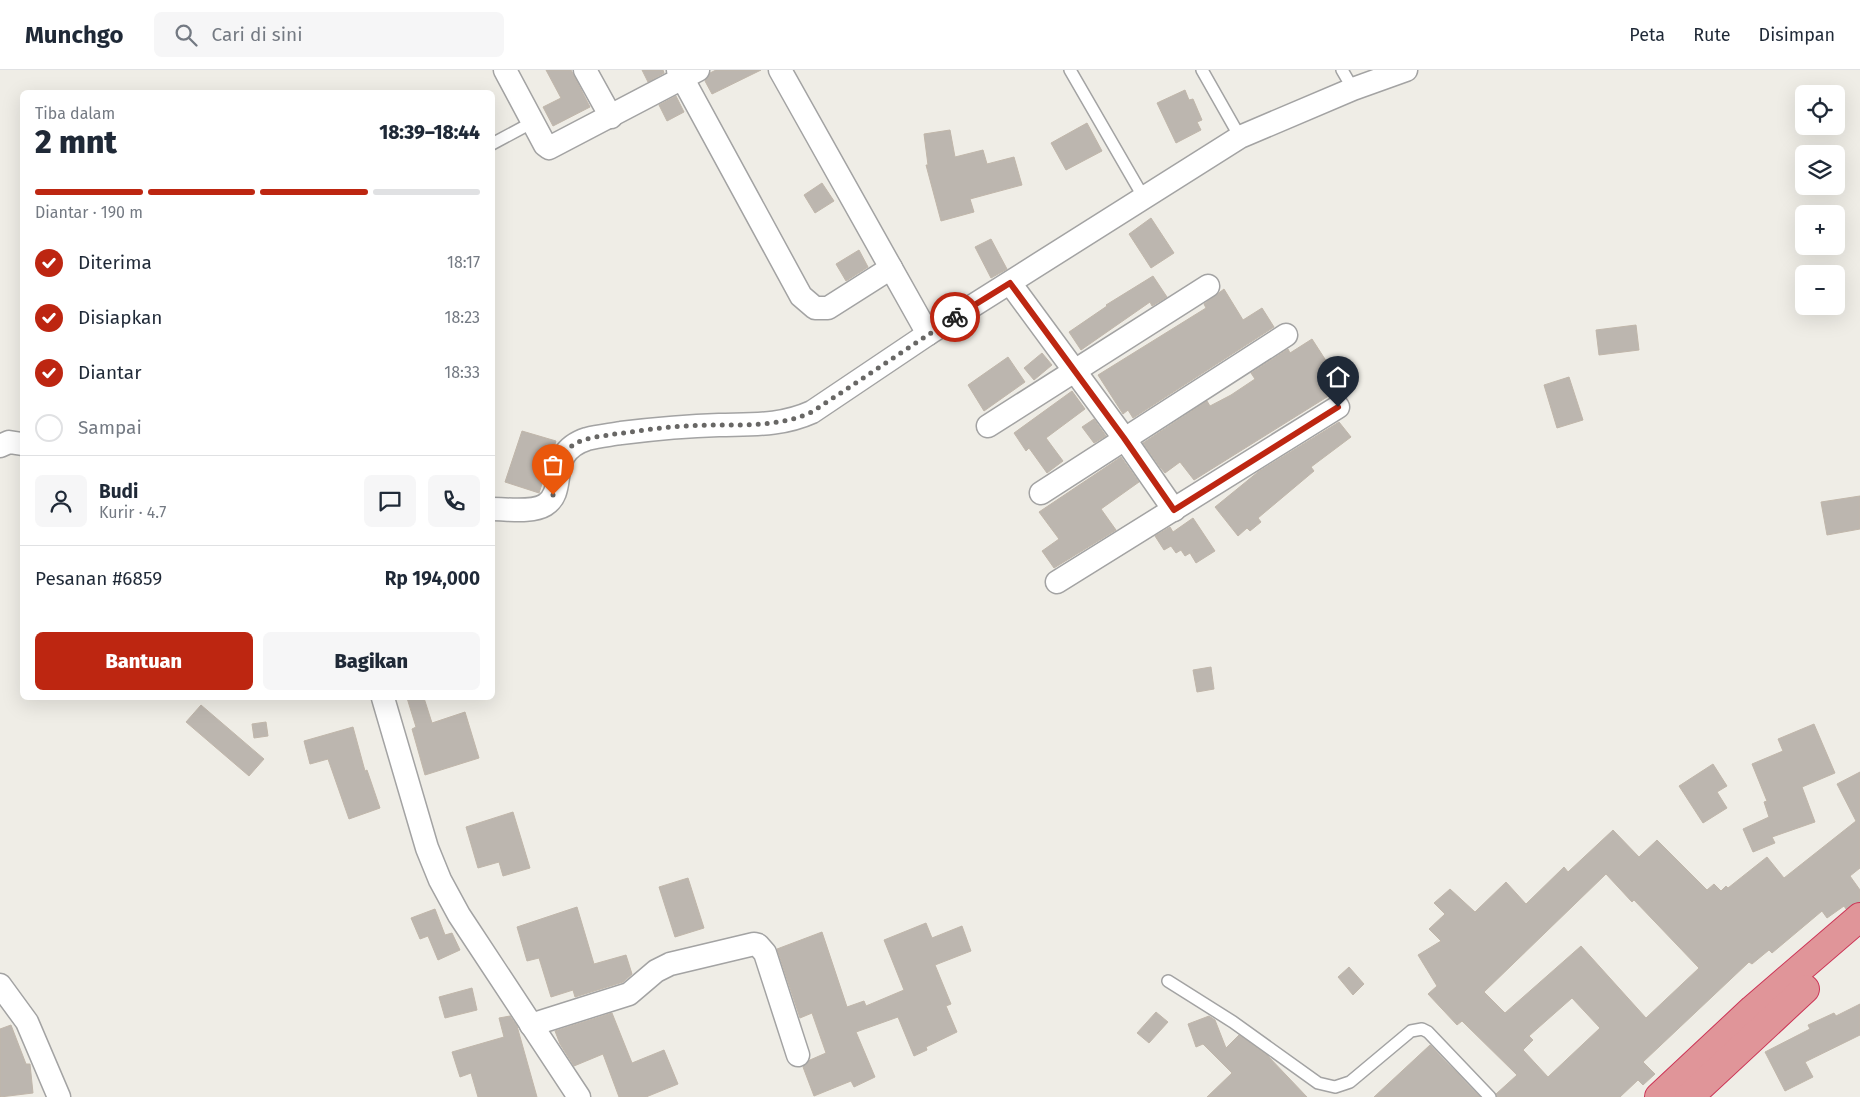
<!DOCTYPE html>
<html lang="id">
<meta charset="utf-8">
<style>
body{margin:0;font-family:"Fira Sans",sans-serif;background:#f6f6f7;color:#1f2937;height:100vh;display:flex;flex-direction:column;font-size:19px;white-space:nowrap}
*{box-sizing:border-box;margin:0}
p{font-size:16px;color:#747a83}
.icon{flex:none;width:28px;height:28px;fill:none;stroke:currentColor;stroke-width:2;stroke-linecap:round;stroke-linejoin:round}
.map{position:relative;flex:1;overflow:hidden}
.side{position:absolute;left:20px;top:20px;width:475px;height:610px;display:flex;flex-direction:column;background:#fff;border-radius:8px;box-shadow:0 5px 20px #0002}
.side>*{flex:none}
.buttons{position:absolute;left:1795px;top:15px;display:grid;gap:10px}
.buttons a{display:grid;place-items:center;width:50px;height:50px;border-radius:8px;background:#fff;box-shadow:0 5px 20px #0002;font-size:25px}
.pin{position:absolute;display:grid;place-items:center;width:42px;height:42px;color:#fff;margin:-51px -21px;border-radius:50% 50% 50% 0;rotate:-45deg;box-shadow:0 0 5px #0007}
.pin .icon{rotate:45deg}
.courier{position:absolute;display:grid;place-items:center;width:50px;height:50px;margin:-25px;border:4px solid #bd2611;border-radius:50%;background:#fff;color:#222;box-shadow:0 1px 6px #0007}
.overview em{font-style:normal;font-weight:800}
.overview div{display:flex;flex-direction:column-reverse}
.overview{display:flex;align-items:center;justify-content:space-between;height:85px;padding:0 15px}
h1{font-size:32px;font-weight:800;line-height:38px}
.bar{display:grid;grid-template-columns:repeat(4,1fr);gap:8px 5px;align-content:center;height:60px;padding:0 15px}
.bar i{height:6px;border-radius:4px;background:#e0e1e3}
.bar .on{background:#bd2611}
.bar p{grid-column:span 4}
.line{display:flex;align-items:center;gap:12px;padding:0 15px;border-top:1px solid #e0e1e3}
.line div{flex:1}
.round{display:grid;place-items:center;flex:none;width:52px;height:52px;border-radius:8px;background:#f6f6f7}
ol{padding:0 15px;list-style:none}
li{display:flex;align-items:center;gap:15px;height:55px}
li p{margin-inline-start:auto}
li .icon{padding:5px;border-radius:50%;background:#bd2611;color:#fff;stroke-width:4}
li:last-child{color:#747a83}
li i{width:28px;height:28px;border:2px solid #e0e1e3;border-radius:50%}
.button{display:flex;gap:10px;margin-top:auto;padding:10px 15px}
.button a{flex:1;height:58px;border-radius:8px;background:#bd2611;color:#fff;font-size:20px;font-weight:800;line-height:58px;text-align:center}
.button a+a{background:#f6f6f7;color:#1f2937}
header{display:flex;align-items:center;gap:30px;box-sizing:border-box;height:70px;padding:0 25px;background:#fff;border-bottom:1px solid #e0e1e3}
header strong{font-size:24px}
nav{display:flex;gap:28px;margin-inline-start:auto;font-size:18px}
.search{width:350px;height:45px;background:#f6f6f7;display:flex;align-items:center;gap:12px;box-sizing:border-box;padding:0 18px;border-radius:8px;color:#747a83;font-size:19px}
.map>svg:first-child{display:block}
.building{fill:#bcb6af;stroke:#c0b6aa;fill-rule:evenodd}
.lines{fill:none;stroke-linecap:round;stroke-linejoin:round}
.lane-casing{stroke:#a3a3a3;stroke-width:14}
.street-casing{stroke:#a3a3a3;stroke-width:25}
.highway-casing{stroke:#cc3456;stroke-width:30}
.lane{stroke:#fff;stroke-width:11}
.street{stroke:#fff;stroke-width:22}
.highway{stroke:#e09599;stroke-width:28}
.done{stroke:#686765;stroke-width:5;stroke-dasharray:0 9}
.route{stroke:#bd2611;stroke-width:6}
</style>
<header>
<strong>Munchgo</strong>
<div class="search"><svg class="icon" aria-label="search" viewBox="0 0 24 24"><circle cx="10" cy="10" r="6"/><path d="M15 15l6 6"/></svg>Cari di sini</div>
<nav><a>Peta</a><a>Rute</a><a>Disimpan</a></nav>
</header>
<div class="map">
<svg width="1860" height="1027" viewBox="0 0 1860 1027">
<rect width="100%" height="100%" fill="#efede6"/>
<g class="building">
<path d="M546,0H571L590,37L553,56L543,37L561,28Z"/>
<path d="M642,0H663L664,3L648,12Z"/>
<path d="M716,0H761L712,24L705,11L710,3Z"/>
<path d="M1185,20L1189,30L1193,29L1202,50L1197,52L1201,60L1176,73L1157,33Z"/>
<path d="M676,26L684,42L667,51L659,35Z"/>
<path d="M1087,53L1102,81L1066,100L1051,73Z"/>
<path d="M950,60L955,87L983,80L987,94L1014,87L1022,115L970,129L974,142L941,151L926,95H928L924,64Z"/>
<path d="M822,113L834,131L815,143L804,125Z"/>
<path d="M1151,148L1174,183L1151,198L1129,164Z"/>
<path d="M991,169L1007,199L991,208L975,177Z"/>
<path d="M859,180L868,197L846,211L836,194Z"/>
<path d="M1153,206L1167,227L1152,236L1150,232L1081,280L1069,262L1107,236L1106,235Z"/>
<path d="M1224,219L1243,250L1262,238L1274,257L1133,348L1128,340L1123,344L1098,305L1206,238L1204,234Z"/>
<path d="M1636,255L1639,280L1599,285L1596,260Z"/>
<path d="M1312,269L1343,317L1194,410L1180,392L1165,403L1160,397L1143,373L1207,331L1210,336L1231,325L1255,309L1251,303L1288,279L1290,283Z"/>
<path d="M1042,283L1052,295L1034,310L1024,298Z"/>
<path d="M1008,287L1025,312L984,341L968,315Z"/>
<path d="M1569,307L1583,350L1557,358L1544,315Z"/>
<path d="M1072,321L1085,339L1046,368L1063,391L1047,403L1029,378L1026,381L1014,363Z"/>
<path d="M1094,349L1106,366L1094,373L1082,357Z"/>
<path d="M1339,352L1351,367L1311,397L1314,401L1258,448L1261,452L1250,461L1247,458L1238,466L1215,437L1258,402Z"/>
<path d="M522,361L556,371L539,423L505,412Z"/>
<path d="M1121,387L1139,412L1101,439L1116,460L1054,498L1042,481L1059,469L1039,442Z"/>
<path d="M1860,426V459L1827,465L1821,432Z"/>
<path d="M1193,448L1215,481L1196,493L1190,483L1185,486L1181,480L1176,483L1171,476L1164,480L1155,466L1170,457L1173,462Z"/>
<path d="M1211,597L1214,619L1197,622L1193,600Z"/>
<path d="M407,628H424L432,653L465,642L479,688L425,705L412,659L416,657Z"/>
<path d="M201,635L264,689L249,706L186,652Z"/>
<path d="M266,652L268,666L254,668L252,654Z"/>
<path d="M1814,654L1835,703L1802,717L1815,752L1772,767L1775,773L1753,782L1743,759L1769,747L1764,732L1767,731L1752,694L1783,681L1778,669Z"/>
<path d="M353,657L365,701L367,700L380,738L349,749L328,689L310,694L304,671Z"/>
<path d="M1713,694L1727,716L1717,722L1727,738L1703,753L1679,716Z"/>
<path d="M1860,702V798L1850,806L1860,820V832L1846,839L1844,836L1827,848L1822,841L1772,883L1769,880L1752,894L1749,892L1643,992L1655,1004L1643,1015L1638,1010L1620,1027H1497L1496,1024L1517,1005L1462,951L1457,955L1428,924L1437,916L1418,885L1441,871L1429,859L1445,844L1434,833L1450,819L1475,842L1506,812L1526,834L1564,797L1568,802L1613,760L1639,787L1657,770L1707,820L1714,814L1721,821L1726,816L1728,818L1767,787L1784,808L1856,751L1837,714ZM1606,804L1632,832L1634,830L1699,898L1646,948L1581,876L1505,943L1484,922ZM1572,928L1600,958L1548,1007L1523,980L1533,970L1529,966Z"/>
<path d="M513,742L530,798L503,806L499,792L478,798L466,757Z"/>
<path d="M688,808L704,858L675,867L659,817Z"/>
<path d="M577,837L594,894L626,885L632,904L623,912L575,927L573,920L551,927L539,888L527,891L517,857Z"/>
<path d="M435,839L445,865L452,863L460,880L438,890L428,866L420,869L411,848Z"/>
<path d="M926,853L932,868L962,856L971,881L935,895L951,934L946,936L957,962L926,977L927,980L914,986L898,947L856,962L875,1007L854,1017L851,1011L814,1026L803,997L810,990L826,983L812,943L800,948L777,879L822,862L847,937L864,931L866,936L904,920L884,870Z"/>
<path d="M1349,897L1364,914L1353,925L1338,907Z"/>
<path d="M472,918L477,940L445,948L439,927Z"/>
<path d="M1860,934V965L1805,992L1813,1007L1785,1021L1765,982L1810,959L1808,955L1834,943L1836,946Z"/>
<path d="M1156,942L1168,952L1149,973L1137,963Z"/>
<path d="M612,943L632,993L664,980L678,1014L646,1027H619L603,984L574,996L560,974L555,961Z"/>
<path d="M510,946L517,956L537,1027H478L471,1003L460,1007L452,982L504,967L499,948Z"/>
<path d="M1209,946L1215,950L1226,978L1239,965L1267,985L1307,1027H1207L1232,1003L1203,974L1196,977L1188,954Z"/>
<path d="M11,955L26,994H30L33,1023L0,1027V959Z"/>
<path d="M1430,975L1480,1027H1374Z"/>
</g>
<g class="lines">
<defs>
<g id="lane">
<path d="M1070,0L1144,128"/>
<path d="M1202,0L1240,67"/>
<path d="M1342,0L1353,19"/>
<path d="M492,74L533,52"/>
<path d="M1168,911L1233,952L1318,1013L1335,1017L1350,1012L1411,961L1422,959L1428,962L1490,1027"/>
</g>
<g id="street">
<path d="M505,0L545,75L549,78L698,0"/>
<path d="M585,0L611,47"/>
<path d="M678,0L801,226L815,238H828L891,198"/>
<path d="M780,0L928,264"/>
<path d="M1010,213L1124,368L1174,440"/>
<path d="M988,356L1208,216"/>
<path d="M0,376L9,372L22,374"/>
<path d="M1041,423L1286,265"/>
<path d="M492,439C508,439 532,443 545,435C569,420 544,383 587,369C598,366 610,365 621,363C654,359 686,356 719,355C753,354 781,356 812,342L928,264L1240,67L1353,19L1406,0"/>
<path d="M1057,512L1338,337"/>
<path d="M383,628L427,778L440,810L459,845L579,1027"/>
<path d="M0,915L27,952L59,1027"/>
<path d="M531,955L629,924L656,901L670,894L754,874L758,875L765,883L798,985"/>
</g>
<g id="highway">
<path d="M1659,1027L1753,939L1860,847"/>
<path d="M1689,1027L1805,919"/>
</g>
</defs>
<use href="#lane" class="lane-casing"/>
<use href="#street" class="street-casing"/>
<use href="#highway" class="highway-casing"/>
<use href="#lane" class="lane"/>
<use href="#street" class="street"/>
<use href="#highway" class="highway"/>
</g>
<g class="lines">
<path class="done" d="M553,425C556,412 557,388 568,379C581,367 599,367 615,364C639,361 663,357 688,356C730,353 773,360 812,342L955,247"/>
<path class="route" d="M955,247L1010,213L1124,368L1174,440L1338,337"/>
</g>
</svg>
<div class="buttons">
<a><svg class="icon" aria-label="locate" viewBox="0 0 24 24"><circle cx="12" cy="12" r="6"/><path d="M12 2v4M12 18v4M2 12h4M18 12h4"/></svg></a>
<a><svg class="icon" aria-label="layers" viewBox="0 0 24 24"><path d="M12 4l9 5-9 5-9-5zM3 14l9 5 9-5"/></svg></a>
<a>+</a>
<a>−</a>
</div>
<div class="pin" style="left:553px;top:425px;background:#ea580c"><svg class="icon" aria-label="bag" viewBox="0 0 24 24"><path d="M5 8h14l-1 12H6zM9 8a3 3 0 0 1 6 0"/></svg></div>
<div class="pin" style="left:1338px;top:337px;background:#1f2937"><svg class="icon" aria-label="home" viewBox="0 0 24 24"><path d="M3 11l9-7 9 7M6 9v11h12V9"/></svg></div>
<div class="courier" style="left:955px;top:247px"><svg class="icon" aria-label="bike" viewBox="0 0 24 24"><circle cx="6" cy="16" r="4"/><circle cx="18" cy="16" r="4"/><path d="M6 16l4-8h5l3 8M10 8l3 8H6M13 5h3"/></svg></div>
<section class="side">
<div class="overview"><div><h1>2 mnt</h1><p>Tiba dalam</p></div><em>18:39–18:44</em></div>
<div class="bar"><i class="on"></i><i class="on"></i><i class="on"></i><i></i><p>Diantar · 190 m</p></div>
<ol>
<li><svg class="icon" aria-label="check" viewBox="0 0 24 24"><path d="M5 12l5 5 9-10"/></svg>Diterima<p>18:17</p></li>
<li><svg class="icon" aria-label="check" viewBox="0 0 24 24"><path d="M5 12l5 5 9-10"/></svg>Disiapkan<p>18:23</p></li>
<li><svg class="icon" aria-label="check" viewBox="0 0 24 24"><path d="M5 12l5 5 9-10"/></svg>Diantar<p>18:33</p></li>
<li><i></i>Sampai</li>
</ol>
<div class="line" style="height:90px"><a class="round"><svg class="icon" aria-label="person" viewBox="0 0 24 24"><circle cx="12" cy="8" r="4"/><path d="M4 21q1-7 8-7t8 7"/></svg></a><div><b>Budi</b><p>Kurir · 4.7</p></div><a class="round"><svg class="icon" aria-label="chat" viewBox="0 0 24 24"><path d="M4 5h16v11H9l-5 4z"/></svg></a><a class="round"><svg class="icon" aria-label="phone" viewBox="0 0 24 24"><path d="M5 4h4l2 5-3 2q2 4 5 5l2-3 5 2v4C11 20 4 13 5 4z"/></svg></a></div>
<div class="line" style="height:65px"><div>Pesanan #6859</div><b>Rp 194,000</b></div>
<div class="button"><a>Bantuan</a><a>Bagikan</a></div>
</section>
</div>
